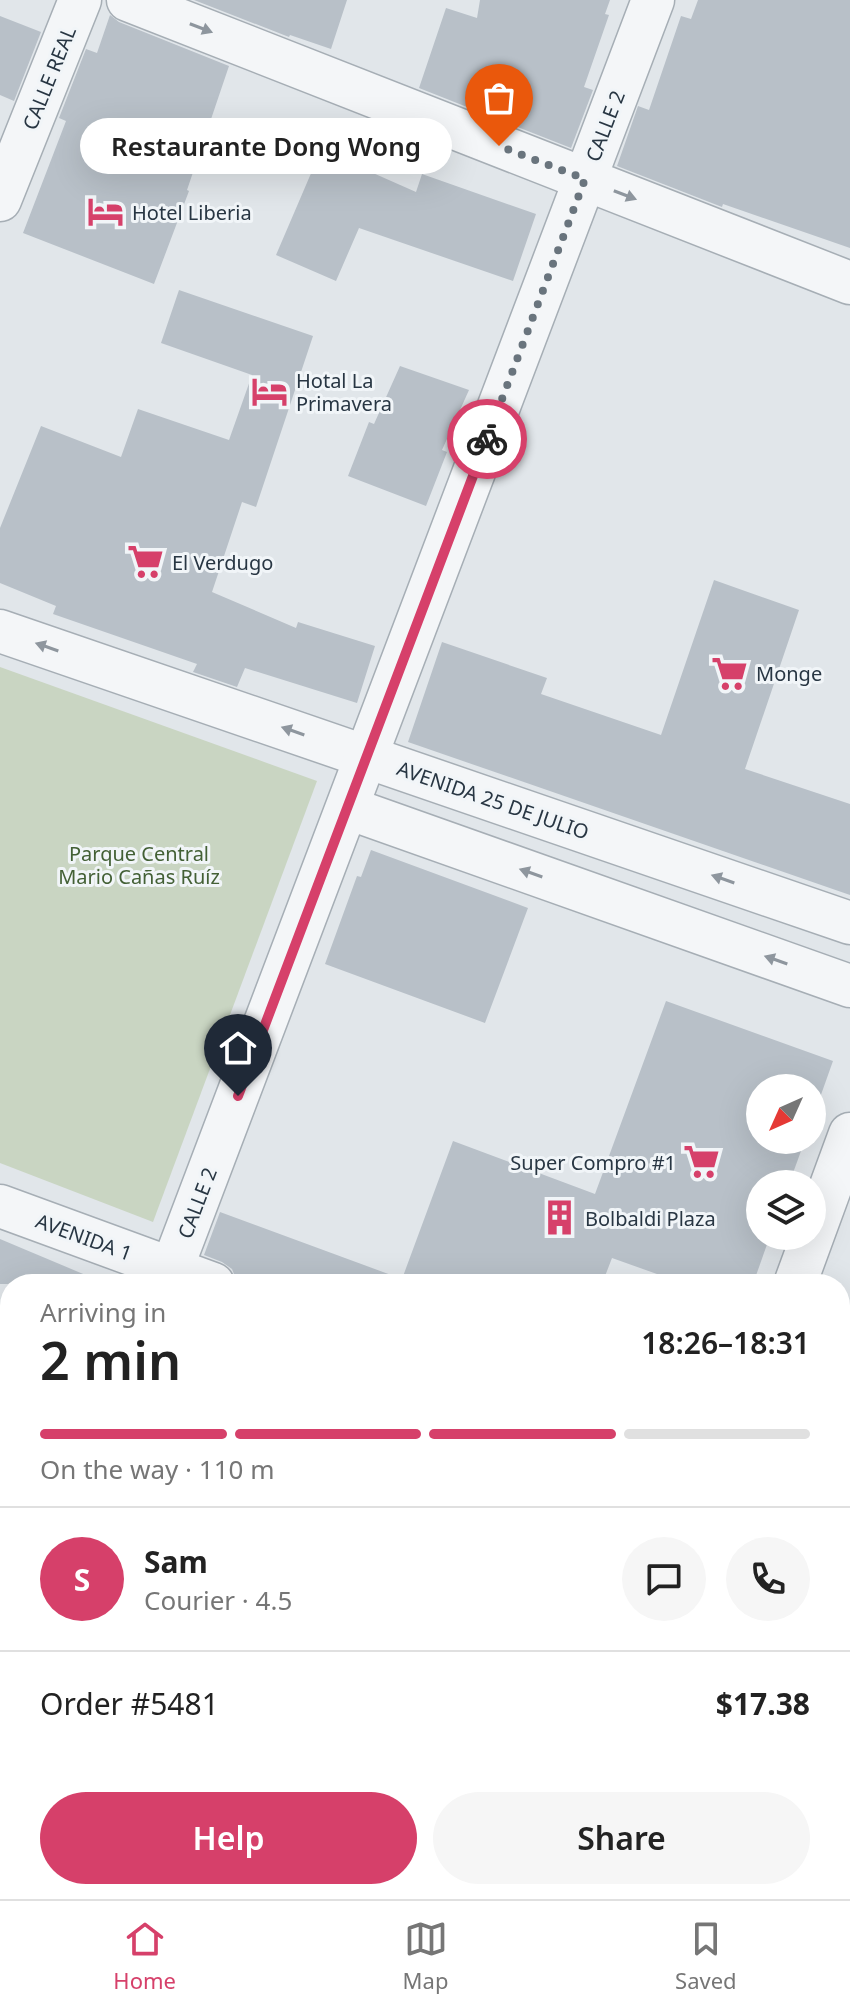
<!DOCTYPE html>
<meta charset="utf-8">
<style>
body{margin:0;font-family:"Noto Sans",sans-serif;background:#f6f6f6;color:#222;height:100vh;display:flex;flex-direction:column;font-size:30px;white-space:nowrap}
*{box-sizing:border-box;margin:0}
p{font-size:26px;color:#767676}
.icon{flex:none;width:44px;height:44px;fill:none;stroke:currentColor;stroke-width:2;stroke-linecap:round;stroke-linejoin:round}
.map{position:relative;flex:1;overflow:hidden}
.drawer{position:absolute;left:0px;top:1274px;width:850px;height:626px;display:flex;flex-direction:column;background:#fff;border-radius:32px 32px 0 0;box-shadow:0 8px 32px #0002}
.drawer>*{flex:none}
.needle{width:52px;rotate:225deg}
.tools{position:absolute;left:746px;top:1074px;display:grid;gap:16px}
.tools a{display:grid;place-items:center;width:80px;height:80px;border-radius:50%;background:#fff;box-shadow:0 8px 32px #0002;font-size:40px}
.pin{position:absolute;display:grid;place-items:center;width:68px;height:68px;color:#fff;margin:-82px -34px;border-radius:50% 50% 50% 0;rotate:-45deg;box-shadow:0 0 8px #0007}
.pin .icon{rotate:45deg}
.courier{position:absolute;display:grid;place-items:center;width:80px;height:80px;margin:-40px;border:6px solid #d6406a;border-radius:50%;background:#fff;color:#222;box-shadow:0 2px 10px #0007}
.bubble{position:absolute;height:56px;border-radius:28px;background:#fff;box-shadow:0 8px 32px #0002;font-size:26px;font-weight:600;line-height:56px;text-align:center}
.summary em{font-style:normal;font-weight:600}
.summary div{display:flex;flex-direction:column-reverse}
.summary{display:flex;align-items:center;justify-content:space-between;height:136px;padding:0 40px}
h1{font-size:52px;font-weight:600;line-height:60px}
.bar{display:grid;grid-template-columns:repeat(4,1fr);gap:12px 8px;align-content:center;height:96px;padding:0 40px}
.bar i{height:10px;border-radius:6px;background:#e0e0e0}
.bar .selected{background:#d6406a}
.bar p{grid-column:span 4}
.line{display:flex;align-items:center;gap:20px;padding:0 40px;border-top:2px solid #e0e0e0}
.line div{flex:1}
.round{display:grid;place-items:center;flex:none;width:84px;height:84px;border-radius:42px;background:#f6f6f6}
.primary-button{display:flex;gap:16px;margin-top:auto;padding:16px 40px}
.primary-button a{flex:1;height:92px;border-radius:48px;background:#d6406a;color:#fff;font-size:32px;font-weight:600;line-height:92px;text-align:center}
.primary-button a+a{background:#f6f6f6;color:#222}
.dock{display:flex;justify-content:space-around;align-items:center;height:112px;border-top:2px solid #e0e0e0;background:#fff;font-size:22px;color:#767676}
.dock a{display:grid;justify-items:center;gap:4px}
.dock .selected{color:#d6406a}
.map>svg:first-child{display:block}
.green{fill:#c9d5c2}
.building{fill:#b8c0c8}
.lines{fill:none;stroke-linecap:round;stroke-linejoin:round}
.minor-casing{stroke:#a6aeb5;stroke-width:45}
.minor{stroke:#f4f6f8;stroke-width:42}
.oneway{fill:#8e969e}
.done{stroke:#69747d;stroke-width:8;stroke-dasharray:0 14.4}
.route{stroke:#d6406a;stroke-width:10}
.labels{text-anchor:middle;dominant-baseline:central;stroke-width:6;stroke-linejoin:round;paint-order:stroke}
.street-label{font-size:20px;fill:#283643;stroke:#f1f5f8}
.poi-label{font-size:20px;fill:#283643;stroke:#f1f5f8;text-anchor:start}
.park-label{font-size:20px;fill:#436035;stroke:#f1f5f8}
</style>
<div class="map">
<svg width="850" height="1899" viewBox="0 0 850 1899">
<rect width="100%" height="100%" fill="#e1e6ea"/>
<g class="green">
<path d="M0,667L317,781L153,1222L0,1163Z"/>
<path d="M291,1890H537L533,1899H317Z"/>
</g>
<g class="building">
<path d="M194,0H347L331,49L290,35L289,37Z"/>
<path d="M480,0H610L605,14L609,15L584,87L593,90L571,148L419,88L446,8L477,18Z"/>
<path d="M698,0H850V248L723,204L722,207L617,166L638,106L649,110L681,16L691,19Z"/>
<path d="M110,15L119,22L229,66L187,190L189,191L154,284L23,233L66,121L59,118L86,49L97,53Z"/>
<path d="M0,16L41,32L14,101L0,95Z"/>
<path d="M321,150L416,192L422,174L536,214L513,281L359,228L336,281L276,255Z"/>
<path d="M179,290L313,336L256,507L242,502L212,592L296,628L298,622L375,646L357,703L245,668L237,687L193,672L197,664L53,614L56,606L0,583V528L41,426L121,457L138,409L229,440L252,375L161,343Z"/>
<path d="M400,366L469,390L442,450L447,452L426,506L348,476L369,422L374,424Z"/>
<path d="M714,580L799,610L745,769L850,804V895L408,742L442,642L547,678L541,694L661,735Z"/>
<path d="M371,850L528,908L485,1023L325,964L357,876L361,877Z"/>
<path d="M666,1001L833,1061L812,1120V1088H760V1140H805L789,1184H760V1236H770L753,1284H685L612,1258L602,1284H249L236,1279L232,1269L222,1262L204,1255L220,1212L402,1279L453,1141L595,1194Z"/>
<path d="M0,1239L107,1284H0Z"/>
</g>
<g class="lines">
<defs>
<g id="minor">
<path d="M128,0L850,283"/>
<path d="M0,200L80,0"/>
<path d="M0,631L850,923"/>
<path d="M348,808L850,986"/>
<path d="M0,1206L213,1284"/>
<path d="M166,1284L653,0"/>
<path d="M795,1284L850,1134"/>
<path d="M840,1513L850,1517"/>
<path d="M0,1704L10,1679"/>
<path d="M0,1805L10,1809"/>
<path d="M230,1890L255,1899"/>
<path d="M145,1899L149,1890"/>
<path d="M560,1899L563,1890"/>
</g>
</defs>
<use href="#minor" class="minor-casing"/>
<use href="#minor" class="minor"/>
</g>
<defs><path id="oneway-solid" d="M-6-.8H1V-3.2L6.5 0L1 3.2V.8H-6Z" transform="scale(2)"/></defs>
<g class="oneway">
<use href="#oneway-solid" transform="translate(201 28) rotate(21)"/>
<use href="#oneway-solid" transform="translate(625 195) rotate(21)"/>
<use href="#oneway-solid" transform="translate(47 647) rotate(-161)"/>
<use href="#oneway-solid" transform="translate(293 731) rotate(-161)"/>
<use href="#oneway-solid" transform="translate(531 873) rotate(-161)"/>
<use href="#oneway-solid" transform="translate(723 879) rotate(-161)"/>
<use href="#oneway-solid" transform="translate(776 960) rotate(-161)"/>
</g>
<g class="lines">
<path class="done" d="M487,439L585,179L499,146"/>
<path class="route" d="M238,1096L487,439"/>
</g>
<defs>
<symbol id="hotel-bare" viewBox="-9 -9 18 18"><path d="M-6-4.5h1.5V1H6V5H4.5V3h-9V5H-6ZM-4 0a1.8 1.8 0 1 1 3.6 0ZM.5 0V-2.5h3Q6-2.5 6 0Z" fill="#d6406a" stroke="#f1f5f8" stroke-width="2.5" paint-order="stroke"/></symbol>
<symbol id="supermarket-bare" viewBox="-9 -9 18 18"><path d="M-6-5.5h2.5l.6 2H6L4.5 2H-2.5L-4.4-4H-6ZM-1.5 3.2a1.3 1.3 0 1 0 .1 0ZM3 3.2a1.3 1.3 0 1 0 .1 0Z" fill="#d6406a" stroke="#f1f5f8" stroke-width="2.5" paint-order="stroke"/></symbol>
<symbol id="building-bare" viewBox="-9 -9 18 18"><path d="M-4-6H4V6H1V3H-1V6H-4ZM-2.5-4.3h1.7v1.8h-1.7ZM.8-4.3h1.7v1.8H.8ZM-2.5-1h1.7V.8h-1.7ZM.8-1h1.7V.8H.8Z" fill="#d6406a" stroke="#f1f5f8" stroke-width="2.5" paint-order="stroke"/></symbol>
</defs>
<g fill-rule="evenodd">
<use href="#hotel-bare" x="80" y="186" width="51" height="51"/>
<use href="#hotel-bare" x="244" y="366" width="51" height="51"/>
<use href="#supermarket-bare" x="120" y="536" width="51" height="51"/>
<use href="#supermarket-bare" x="704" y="648" width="51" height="51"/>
<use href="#supermarket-bare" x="676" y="1136" width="51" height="51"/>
<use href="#building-bare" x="534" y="1192" width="51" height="51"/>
</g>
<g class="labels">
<g class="street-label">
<text transform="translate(49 78) rotate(-68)">CALLE REAL</text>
<text transform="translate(605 126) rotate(-69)">CALLE 2</text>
<text transform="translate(493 800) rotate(19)">AVENIDA 25 DE JULIO</text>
<text transform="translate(197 1203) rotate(-69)">CALLE 2</text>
<text transform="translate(84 1237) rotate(20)">AVENIDA 1</text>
</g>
<g class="poi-label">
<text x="132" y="212">Hotel Liberia</text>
<text x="296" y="380">Hotal La<tspan x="296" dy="23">Primavera</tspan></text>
<text x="172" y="562">El Verdugo</text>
<text x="756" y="673">Monge</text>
<text x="676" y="1162" text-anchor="end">Super Compro #1</text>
<text x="585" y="1218">Bolbaldi Plaza</text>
</g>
<g class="park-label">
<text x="139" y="853">Parque Central<tspan x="139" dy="23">Mario Cañas Ruíz</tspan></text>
</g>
</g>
</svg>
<div class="tools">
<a><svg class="needle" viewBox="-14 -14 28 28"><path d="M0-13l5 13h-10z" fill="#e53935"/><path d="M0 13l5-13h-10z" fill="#767676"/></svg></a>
<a><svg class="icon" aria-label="layers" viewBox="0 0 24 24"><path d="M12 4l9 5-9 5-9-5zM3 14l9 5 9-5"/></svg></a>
</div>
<div class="pin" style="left:499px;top:146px;background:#ea580c"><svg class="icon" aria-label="bag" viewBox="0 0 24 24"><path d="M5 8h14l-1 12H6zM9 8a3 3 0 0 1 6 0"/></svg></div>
<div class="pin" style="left:238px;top:1096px;background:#1f2937"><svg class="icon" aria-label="home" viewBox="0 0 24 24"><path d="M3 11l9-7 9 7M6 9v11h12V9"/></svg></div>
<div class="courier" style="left:487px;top:439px"><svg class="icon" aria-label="bike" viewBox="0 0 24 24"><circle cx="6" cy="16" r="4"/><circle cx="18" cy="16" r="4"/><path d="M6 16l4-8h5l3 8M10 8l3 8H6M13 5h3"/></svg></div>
<div class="bubble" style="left:80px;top:118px;width:372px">Restaurante Dong Wong</div>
<section class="drawer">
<div class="summary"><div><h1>2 min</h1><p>Arriving in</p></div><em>18:26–18:31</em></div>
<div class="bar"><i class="selected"></i><i class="selected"></i><i class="selected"></i><i></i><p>On the way · 110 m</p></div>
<div class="line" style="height:144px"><b class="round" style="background:#d6406a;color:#fff">S</b><div><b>Sam</b><p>Courier · 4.5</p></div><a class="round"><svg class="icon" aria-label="chat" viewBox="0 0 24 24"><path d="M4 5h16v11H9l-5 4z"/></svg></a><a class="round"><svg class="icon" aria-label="phone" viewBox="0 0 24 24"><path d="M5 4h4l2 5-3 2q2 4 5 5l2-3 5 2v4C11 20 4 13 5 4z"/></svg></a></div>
<div class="line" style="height:104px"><div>Order #5481</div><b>$17.38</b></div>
<div class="primary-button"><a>Help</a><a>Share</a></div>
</section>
</div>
<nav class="dock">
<a class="selected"><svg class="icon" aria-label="home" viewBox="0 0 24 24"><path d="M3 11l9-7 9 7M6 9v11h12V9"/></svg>Home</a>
<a><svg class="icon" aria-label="map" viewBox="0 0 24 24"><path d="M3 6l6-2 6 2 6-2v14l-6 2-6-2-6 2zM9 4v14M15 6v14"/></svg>Map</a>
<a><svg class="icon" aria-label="saved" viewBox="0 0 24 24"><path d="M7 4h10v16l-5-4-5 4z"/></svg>Saved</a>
</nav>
